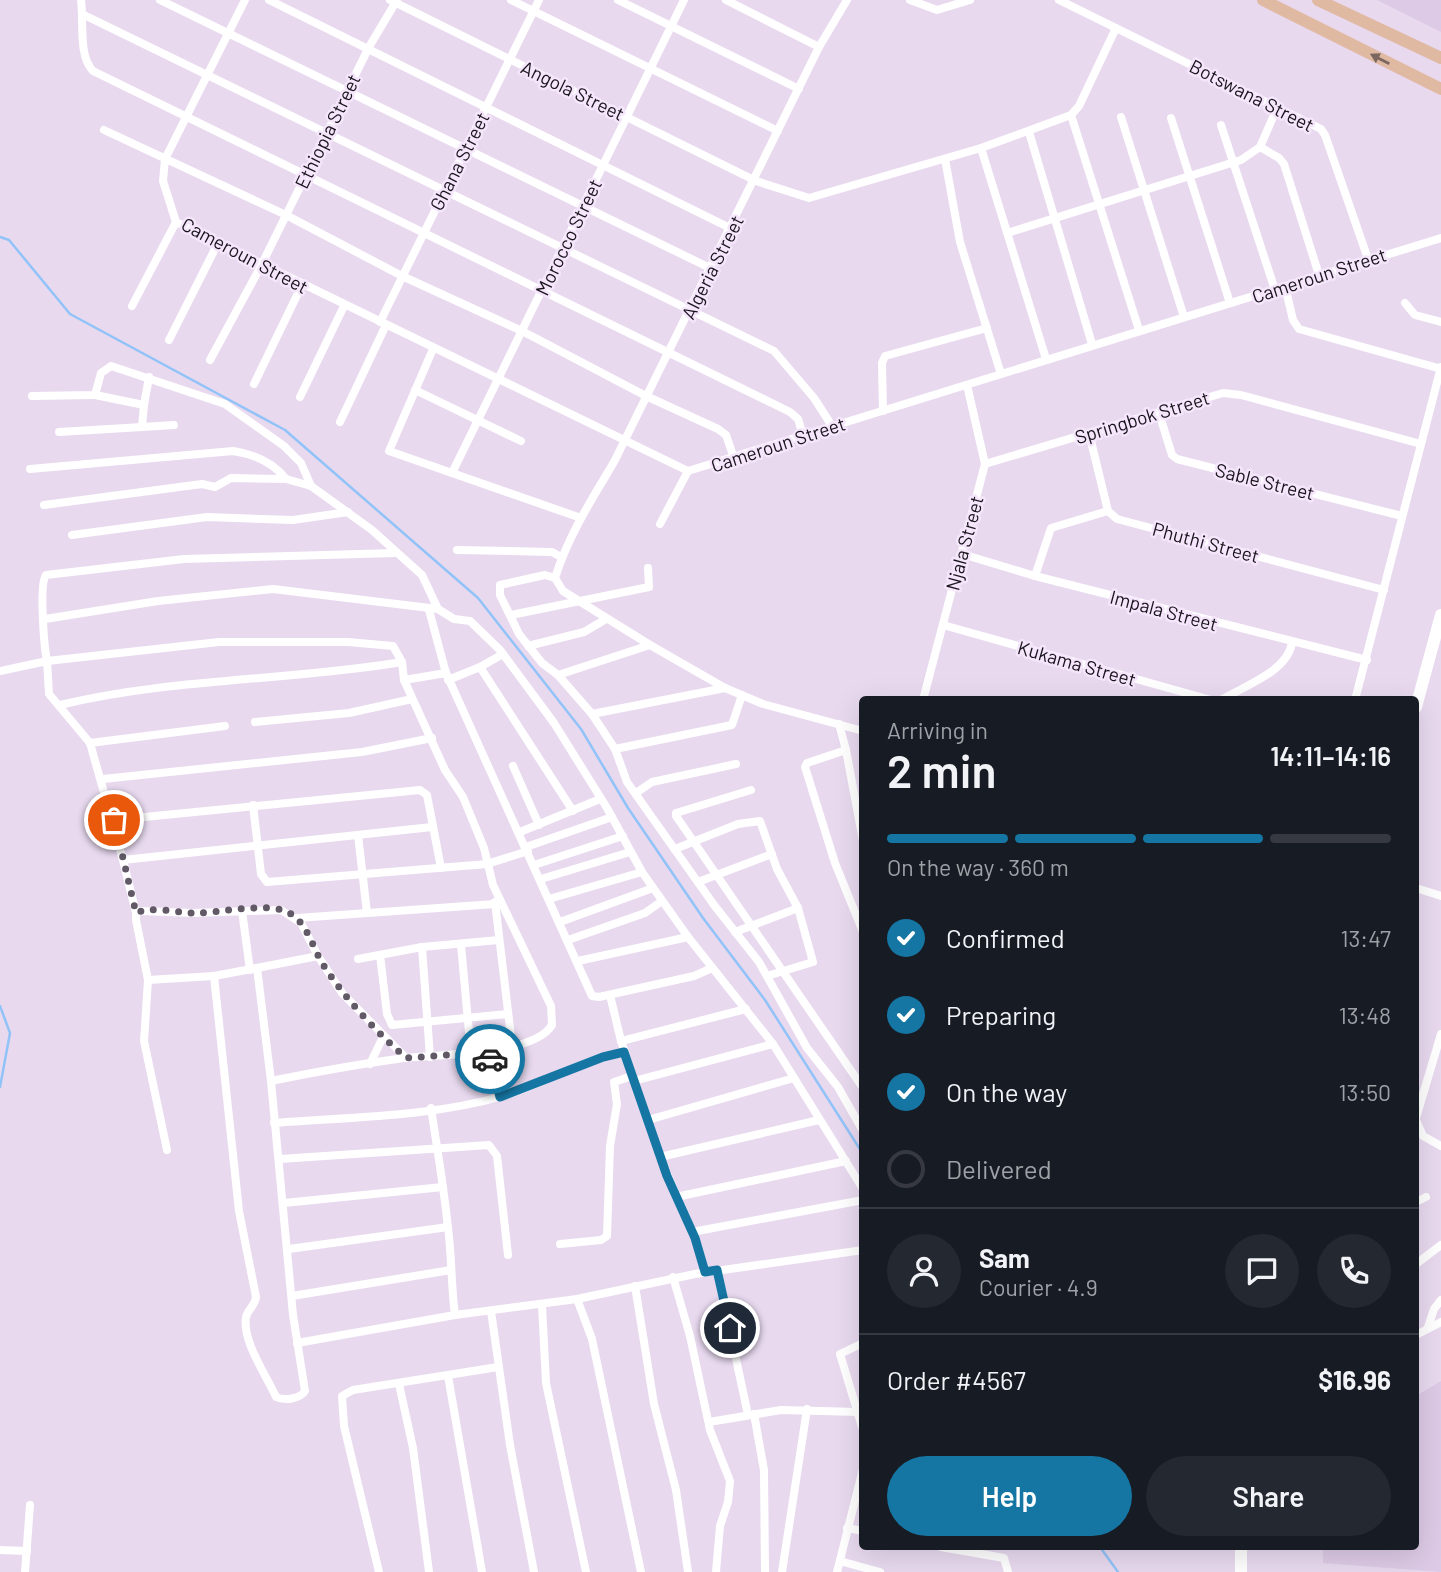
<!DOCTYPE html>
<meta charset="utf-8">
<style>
body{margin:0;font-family:Barlow,sans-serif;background:#242831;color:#f1f3f6;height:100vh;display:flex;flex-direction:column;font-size:26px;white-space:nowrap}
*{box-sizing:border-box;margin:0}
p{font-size:23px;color:#9ea1a6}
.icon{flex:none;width:38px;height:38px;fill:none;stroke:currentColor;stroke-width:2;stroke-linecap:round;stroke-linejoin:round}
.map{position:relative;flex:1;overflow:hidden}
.drawer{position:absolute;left:859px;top:696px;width:560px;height:854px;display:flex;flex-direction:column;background:#171b24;border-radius:7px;box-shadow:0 7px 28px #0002}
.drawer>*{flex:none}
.pin{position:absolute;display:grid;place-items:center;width:60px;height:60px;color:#fff;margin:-30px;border:4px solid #fff;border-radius:50%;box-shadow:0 2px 7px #0007}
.courier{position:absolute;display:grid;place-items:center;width:70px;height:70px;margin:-35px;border:5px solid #1676a3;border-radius:50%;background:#fff;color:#222;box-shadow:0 2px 9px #0007}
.summary em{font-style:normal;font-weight:600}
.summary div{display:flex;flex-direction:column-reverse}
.summary{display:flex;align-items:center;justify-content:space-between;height:119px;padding:0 28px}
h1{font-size:46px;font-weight:600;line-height:52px}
.bar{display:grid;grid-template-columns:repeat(4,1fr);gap:10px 7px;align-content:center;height:84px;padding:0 28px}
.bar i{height:9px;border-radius:5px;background:#363941}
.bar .current{background:#1676a3}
.bar p{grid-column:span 4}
.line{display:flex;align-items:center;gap:18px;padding:0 28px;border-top:2px solid #363941}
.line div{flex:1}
.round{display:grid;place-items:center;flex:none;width:74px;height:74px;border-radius:37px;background:#242831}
ol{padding:0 28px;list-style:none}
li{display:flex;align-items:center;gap:21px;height:77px}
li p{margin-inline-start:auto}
li .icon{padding:7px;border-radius:50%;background:#1676a3;color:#fff;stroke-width:4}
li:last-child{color:#9ea1a6}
li i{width:38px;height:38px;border:4px solid #363941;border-radius:50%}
.cta{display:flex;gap:14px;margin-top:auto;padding:14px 28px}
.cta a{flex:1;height:80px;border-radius:42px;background:#1676a3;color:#fff;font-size:28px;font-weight:600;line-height:80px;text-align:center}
.cta a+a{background:#242831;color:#f1f3f6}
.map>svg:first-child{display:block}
.built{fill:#ddcae6}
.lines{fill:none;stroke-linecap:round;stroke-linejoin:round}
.stream{stroke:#92c3f8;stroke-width:2.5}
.minor{stroke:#fff;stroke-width:8}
.secondary{stroke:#fff;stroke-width:12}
.primary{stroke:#e0b9a3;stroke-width:12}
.oneway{fill:#7c6660}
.done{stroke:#615966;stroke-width:7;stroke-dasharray:0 12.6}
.route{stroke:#1676a3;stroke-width:9}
.labels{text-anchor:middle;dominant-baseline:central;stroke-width:5;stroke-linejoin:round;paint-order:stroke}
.street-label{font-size:19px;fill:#19141c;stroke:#f5e6fc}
</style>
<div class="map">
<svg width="1441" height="1572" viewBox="0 0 1441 1572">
<rect width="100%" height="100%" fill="#e8d9ef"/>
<g class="built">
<path d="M1377,0H1441V32Z"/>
<path d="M1441,1381V1572L1323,1563V1547H1416V1396Z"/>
</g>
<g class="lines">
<g class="stream">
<path d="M0,237L9,240L70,314L285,430L478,598L581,729L628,808L703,918L765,1000L863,1154"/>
<path d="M0,1006L10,1033L0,1087"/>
<path d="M1100,1547L1118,1572"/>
</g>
<g class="minor">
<path d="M81,0C84,21 78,56 93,71L790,412L798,419L803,435"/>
<path d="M160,0L710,268"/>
<path d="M245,0L165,159L163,181L176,222L688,471L1441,238"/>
<path d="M269,0L730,228"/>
<path d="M390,0L756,181L809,198L981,148L1071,115L1079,106L1116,28"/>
<path d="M511,0L778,131"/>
<path d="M618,0L799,89"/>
<path d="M726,0L819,47"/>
<path d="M910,0L937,10L970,0"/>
<path d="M1059,0L1321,129L1325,135L1368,259"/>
<path d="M84,15L774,351L814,398L832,426"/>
<path d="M1277,108L1260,147L1279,158L1284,164L1319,275"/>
<path d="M1071,115L1139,330"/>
<path d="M1121,117L1184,317"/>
<path d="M1171,118L1230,303"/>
<path d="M1221,125L1275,290"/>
<path d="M104,130L286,215L402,276L522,331L646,396L718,429L726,435L734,458"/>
<path d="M1029,132L1092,344"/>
<path d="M981,148L1046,359"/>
<path d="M945,159L960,242L1001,374"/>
<path d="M1007,233L1241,160L1260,147"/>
<path d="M1285,286L1293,320L1299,329L1441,369"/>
<path d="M1405,303L1415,315L1441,322"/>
<path d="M132,306L176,222"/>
<path d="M380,322L539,0"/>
<path d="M169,340L218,243"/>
<path d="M433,349L389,451L581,518"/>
<path d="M210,360L262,264L369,47L397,0"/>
<path d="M254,384L302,285"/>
<path d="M415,390L521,441"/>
<path d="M95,395L144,405L149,377"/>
<path d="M32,396L95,395L101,373L111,366L225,404L284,446L301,463L311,486L372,530L422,575L438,609L454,619L470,621L500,650L554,723L607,808L642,872L688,937L773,1044L863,1189"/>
<path d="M300,397L344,306"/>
<path d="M883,411L882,363L885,356L987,328"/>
<path d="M1159,413L1172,455L1177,459L1402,516"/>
<path d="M340,422L386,325"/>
<path d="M142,427L174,425"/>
<path d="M59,432L142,427L144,405"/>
<path d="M1089,433L1108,511L1117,519L1384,590"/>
<path d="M985,464L1223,393L1241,395L1421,444"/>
<path d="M30,469L233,451C253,454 273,462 286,479"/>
<path d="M452,473L684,0"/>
<path d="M44,505L202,484L215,487L231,478L286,479L311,486"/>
<path d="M660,524L688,471"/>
<path d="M72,535L207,517L293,520L348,512"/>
<path d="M457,550L552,552L561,557"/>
<path d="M395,553L184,559L46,575C39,584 44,646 47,661L219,642H348L393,646L402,662L404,680L446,673L592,996L599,997L694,976L712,968"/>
<path d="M962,554L1035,576L1367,660"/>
<path d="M1035,576L1051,528L1108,511"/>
<path d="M555,578L545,575L500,585V595L519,634L542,663L558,675L592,714L615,749L627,782L714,905L759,962L807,1048L838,1087L863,1131"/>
<path d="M429,610L446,673"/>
<path d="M511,615L649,587L648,568"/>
<path d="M45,619L158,601L273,589L438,609"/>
<path d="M943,625L1211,700"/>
<path d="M650,645L563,591L555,578C568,536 592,499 614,462L819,47L847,0"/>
<path d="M528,646L584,632L606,619"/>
<path d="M503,654L480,667L573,811"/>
<path d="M0,671L47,661L49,694L90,743L123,860L432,827"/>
<path d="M558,675L650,645L725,688L763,704L863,731"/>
<path d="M448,680L480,667"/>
<path d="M923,700L985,464L967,385"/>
<path d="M1221,700C1244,686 1287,672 1292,643"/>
<path d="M1355,700L1441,367"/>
<path d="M60,705C171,678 289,681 402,662"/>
<path d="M592,714L725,688"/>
<path d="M255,722L349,713L412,699"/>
<path d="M839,724L846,750L807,763L805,767L835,863L863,932"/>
<path d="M90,743L225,726"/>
<path d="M615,749L732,725L742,695"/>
<path d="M846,750L863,841"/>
<path d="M513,766L539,825"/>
<path d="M103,779L362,752L432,738"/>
<path d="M751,790L676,813V816L863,1088"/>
<path d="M636,793L652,782L736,764"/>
<path d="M253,805L261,874L267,882L487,864L528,851"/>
<path d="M114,820L420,790L427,795L441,868"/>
<path d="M520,832L600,799"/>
<path d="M358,835L367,913"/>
<path d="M526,847L612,817"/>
<path d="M675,849L738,824L760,821L777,869L798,908L735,932"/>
<path d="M123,860L136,913"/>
<path d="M534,865L623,836"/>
<path d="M541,879L630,852"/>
<path d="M698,882L772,854"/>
<path d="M1416,888L1441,896"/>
<path d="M549,899L642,872"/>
<path d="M495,902L512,1045"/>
<path d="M242,911L250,970"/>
<path d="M297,918L495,904"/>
<path d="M560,922L653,888"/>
<path d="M568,940L645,913L662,901"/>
<path d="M461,945L471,1054"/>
<path d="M422,947L430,1057"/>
<path d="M380,955L387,1014L392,1025L508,1014"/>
<path d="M358,959L422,947L499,940"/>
<path d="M578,961L688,937"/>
<path d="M257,968L318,956L342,993L406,1058"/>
<path d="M214,976L239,1211L256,1297C255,1306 248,1309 246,1317C242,1342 267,1376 276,1397C284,1401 300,1399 305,1391L293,1315L271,1081"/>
<path d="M767,976L813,962L798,908"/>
<path d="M148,980L136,920V913L140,911L193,913L281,910L301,923L318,956"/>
<path d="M610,995L621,1041"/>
<path d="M488,1052L500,1097"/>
<path d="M370,1064L383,1037"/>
<path d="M634,1081L773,1044"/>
<path d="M431,1108C437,1148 444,1188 448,1228C452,1258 451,1286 455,1315"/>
<path d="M1416,1118L1441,1034"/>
<path d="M648,1120L794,1078"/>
<path d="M1416,1120L1423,1136L1441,1146"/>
<path d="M274,1123C349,1117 431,1117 503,1096C544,1084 582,1059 624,1053"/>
<path d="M167,1150L144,1041L148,980L214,976L257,968L271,1081C315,1072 360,1064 404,1058C437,1054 534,1056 552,1025L551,1006L493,885L484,848L463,797L445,770L404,680"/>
<path d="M660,1157L819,1120"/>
<path d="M280,1159L489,1145L497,1156L508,1255"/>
<path d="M676,1197L846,1161"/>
<path d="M1416,1202L1426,1197"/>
<path d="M284,1203L443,1187"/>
<path d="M692,1232L863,1200"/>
<path d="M560,1244L601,1240L607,1236L610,1146L617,1104L614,1082L632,1076"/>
<path d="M289,1249L448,1227"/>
<path d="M1416,1264L1441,1245"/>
<path d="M717,1270L748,1415"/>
<path d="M705,1272L695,1238L660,1157L621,1041L746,1009"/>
<path d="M673,1277L690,1336L710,1430L730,1481L728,1502L720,1526L716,1572"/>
<path d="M635,1286L654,1404L676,1490L688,1572"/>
<path d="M292,1296L451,1270"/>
<path d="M577,1299L592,1339L641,1572"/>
<path d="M542,1305L546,1383L586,1572"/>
<path d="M491,1311L510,1445L534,1572"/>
<path d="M1428,1327L1434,1309L1441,1300"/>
<path d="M1416,1335L1441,1322"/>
<path d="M297,1343L455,1315L577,1299L695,1274L863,1250"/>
<path d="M863,1343L840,1354L863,1430"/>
<path d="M448,1376L482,1572"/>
<path d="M399,1384L413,1448L429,1572"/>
<path d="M754,1414L764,1470L765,1572"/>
<path d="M709,1422L781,1410L859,1412"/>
<path d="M847,1528L863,1531"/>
<path d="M941,1547L1004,1558L1008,1572"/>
<path d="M0,1550L27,1551"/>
<path d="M840,1561L880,1572"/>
<path d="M25,1572L30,1505"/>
<path d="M379,1572L344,1426L342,1396L353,1390L498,1367"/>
<path d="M782,1572L807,1409"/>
<path d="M837,1572L863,1469"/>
</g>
<g class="secondary">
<path d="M1416,707L1441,615"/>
<path d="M1241,1572V1547"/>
</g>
<g class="primary">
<path d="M1263,0L1441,89"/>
<path d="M1318,0L1441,58"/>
</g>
</g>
<defs><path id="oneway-solid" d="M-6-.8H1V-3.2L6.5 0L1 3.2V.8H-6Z" transform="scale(1.75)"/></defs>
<use class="oneway" href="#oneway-solid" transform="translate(1380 59) rotate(-153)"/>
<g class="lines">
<path class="done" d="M114,820L136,913C152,905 181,914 199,913C223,912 264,903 285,911C307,919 312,948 324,966C347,1001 375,1030 406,1058L488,1052L490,1059"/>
<path class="route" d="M490,1059L500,1097L603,1057L624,1052L667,1176L695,1238L705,1272L717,1270L730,1328"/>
</g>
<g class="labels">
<g class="street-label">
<text transform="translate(573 90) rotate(26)">Angola Street</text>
<text transform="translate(1252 95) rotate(27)">Botswana Street</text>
<text transform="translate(327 131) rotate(-64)">Ethiopia Street</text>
<text transform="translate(459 161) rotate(-63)">Ghana Street</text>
<text transform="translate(568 237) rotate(-64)">Morocco Street</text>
<text transform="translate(245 255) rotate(28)">Cameroun Street</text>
<text transform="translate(712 267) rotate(-63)">Algeria Street</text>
<text transform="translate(1319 275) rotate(-18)">Cameroun Street</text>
<text transform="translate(1142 417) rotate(-17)">Springbok Street</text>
<text transform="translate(778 444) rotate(-18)">Cameroun Street</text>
<text transform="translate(1265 481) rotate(14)">Sable Street</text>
<text transform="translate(1206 542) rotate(15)">Phuthi Street</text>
<text transform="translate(964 543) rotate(-75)">Njala Street</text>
<text transform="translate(1164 610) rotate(15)">Impala Street</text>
<text transform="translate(1077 663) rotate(16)">Kukama Street</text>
</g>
</g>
</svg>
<div class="pin" style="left:114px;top:820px;background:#ea580c"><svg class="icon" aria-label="bag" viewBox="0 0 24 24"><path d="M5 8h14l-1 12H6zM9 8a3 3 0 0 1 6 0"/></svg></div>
<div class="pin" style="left:730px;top:1328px;background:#1f2937"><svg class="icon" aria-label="home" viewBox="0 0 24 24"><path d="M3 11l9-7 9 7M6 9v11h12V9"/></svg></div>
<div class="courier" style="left:490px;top:1059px"><svg class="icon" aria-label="car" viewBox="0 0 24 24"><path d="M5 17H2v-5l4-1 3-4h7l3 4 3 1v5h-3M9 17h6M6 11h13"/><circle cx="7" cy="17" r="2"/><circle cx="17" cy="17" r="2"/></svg></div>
<section class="drawer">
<div class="summary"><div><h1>2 min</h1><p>Arriving in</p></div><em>14:11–14:16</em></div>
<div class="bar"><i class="current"></i><i class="current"></i><i class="current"></i><i></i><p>On the way · 360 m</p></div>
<ol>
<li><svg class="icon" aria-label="check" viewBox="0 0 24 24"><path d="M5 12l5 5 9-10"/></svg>Confirmed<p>13:47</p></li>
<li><svg class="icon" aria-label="check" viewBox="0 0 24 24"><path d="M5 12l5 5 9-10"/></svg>Preparing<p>13:48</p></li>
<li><svg class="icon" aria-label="check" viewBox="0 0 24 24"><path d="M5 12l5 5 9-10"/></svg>On the way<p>13:50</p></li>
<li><i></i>Delivered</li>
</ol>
<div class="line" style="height:126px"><a class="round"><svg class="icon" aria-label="person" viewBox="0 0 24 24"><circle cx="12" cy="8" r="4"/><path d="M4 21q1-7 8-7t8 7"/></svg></a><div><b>Sam</b><p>Courier · 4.9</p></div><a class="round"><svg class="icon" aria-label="chat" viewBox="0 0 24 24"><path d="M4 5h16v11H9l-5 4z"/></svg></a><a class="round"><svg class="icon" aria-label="phone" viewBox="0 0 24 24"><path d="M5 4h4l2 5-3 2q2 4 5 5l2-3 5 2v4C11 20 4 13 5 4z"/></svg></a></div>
<div class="line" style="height:91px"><div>Order #4567</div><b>$16.96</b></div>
<div class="cta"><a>Help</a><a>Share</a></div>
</section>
</div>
